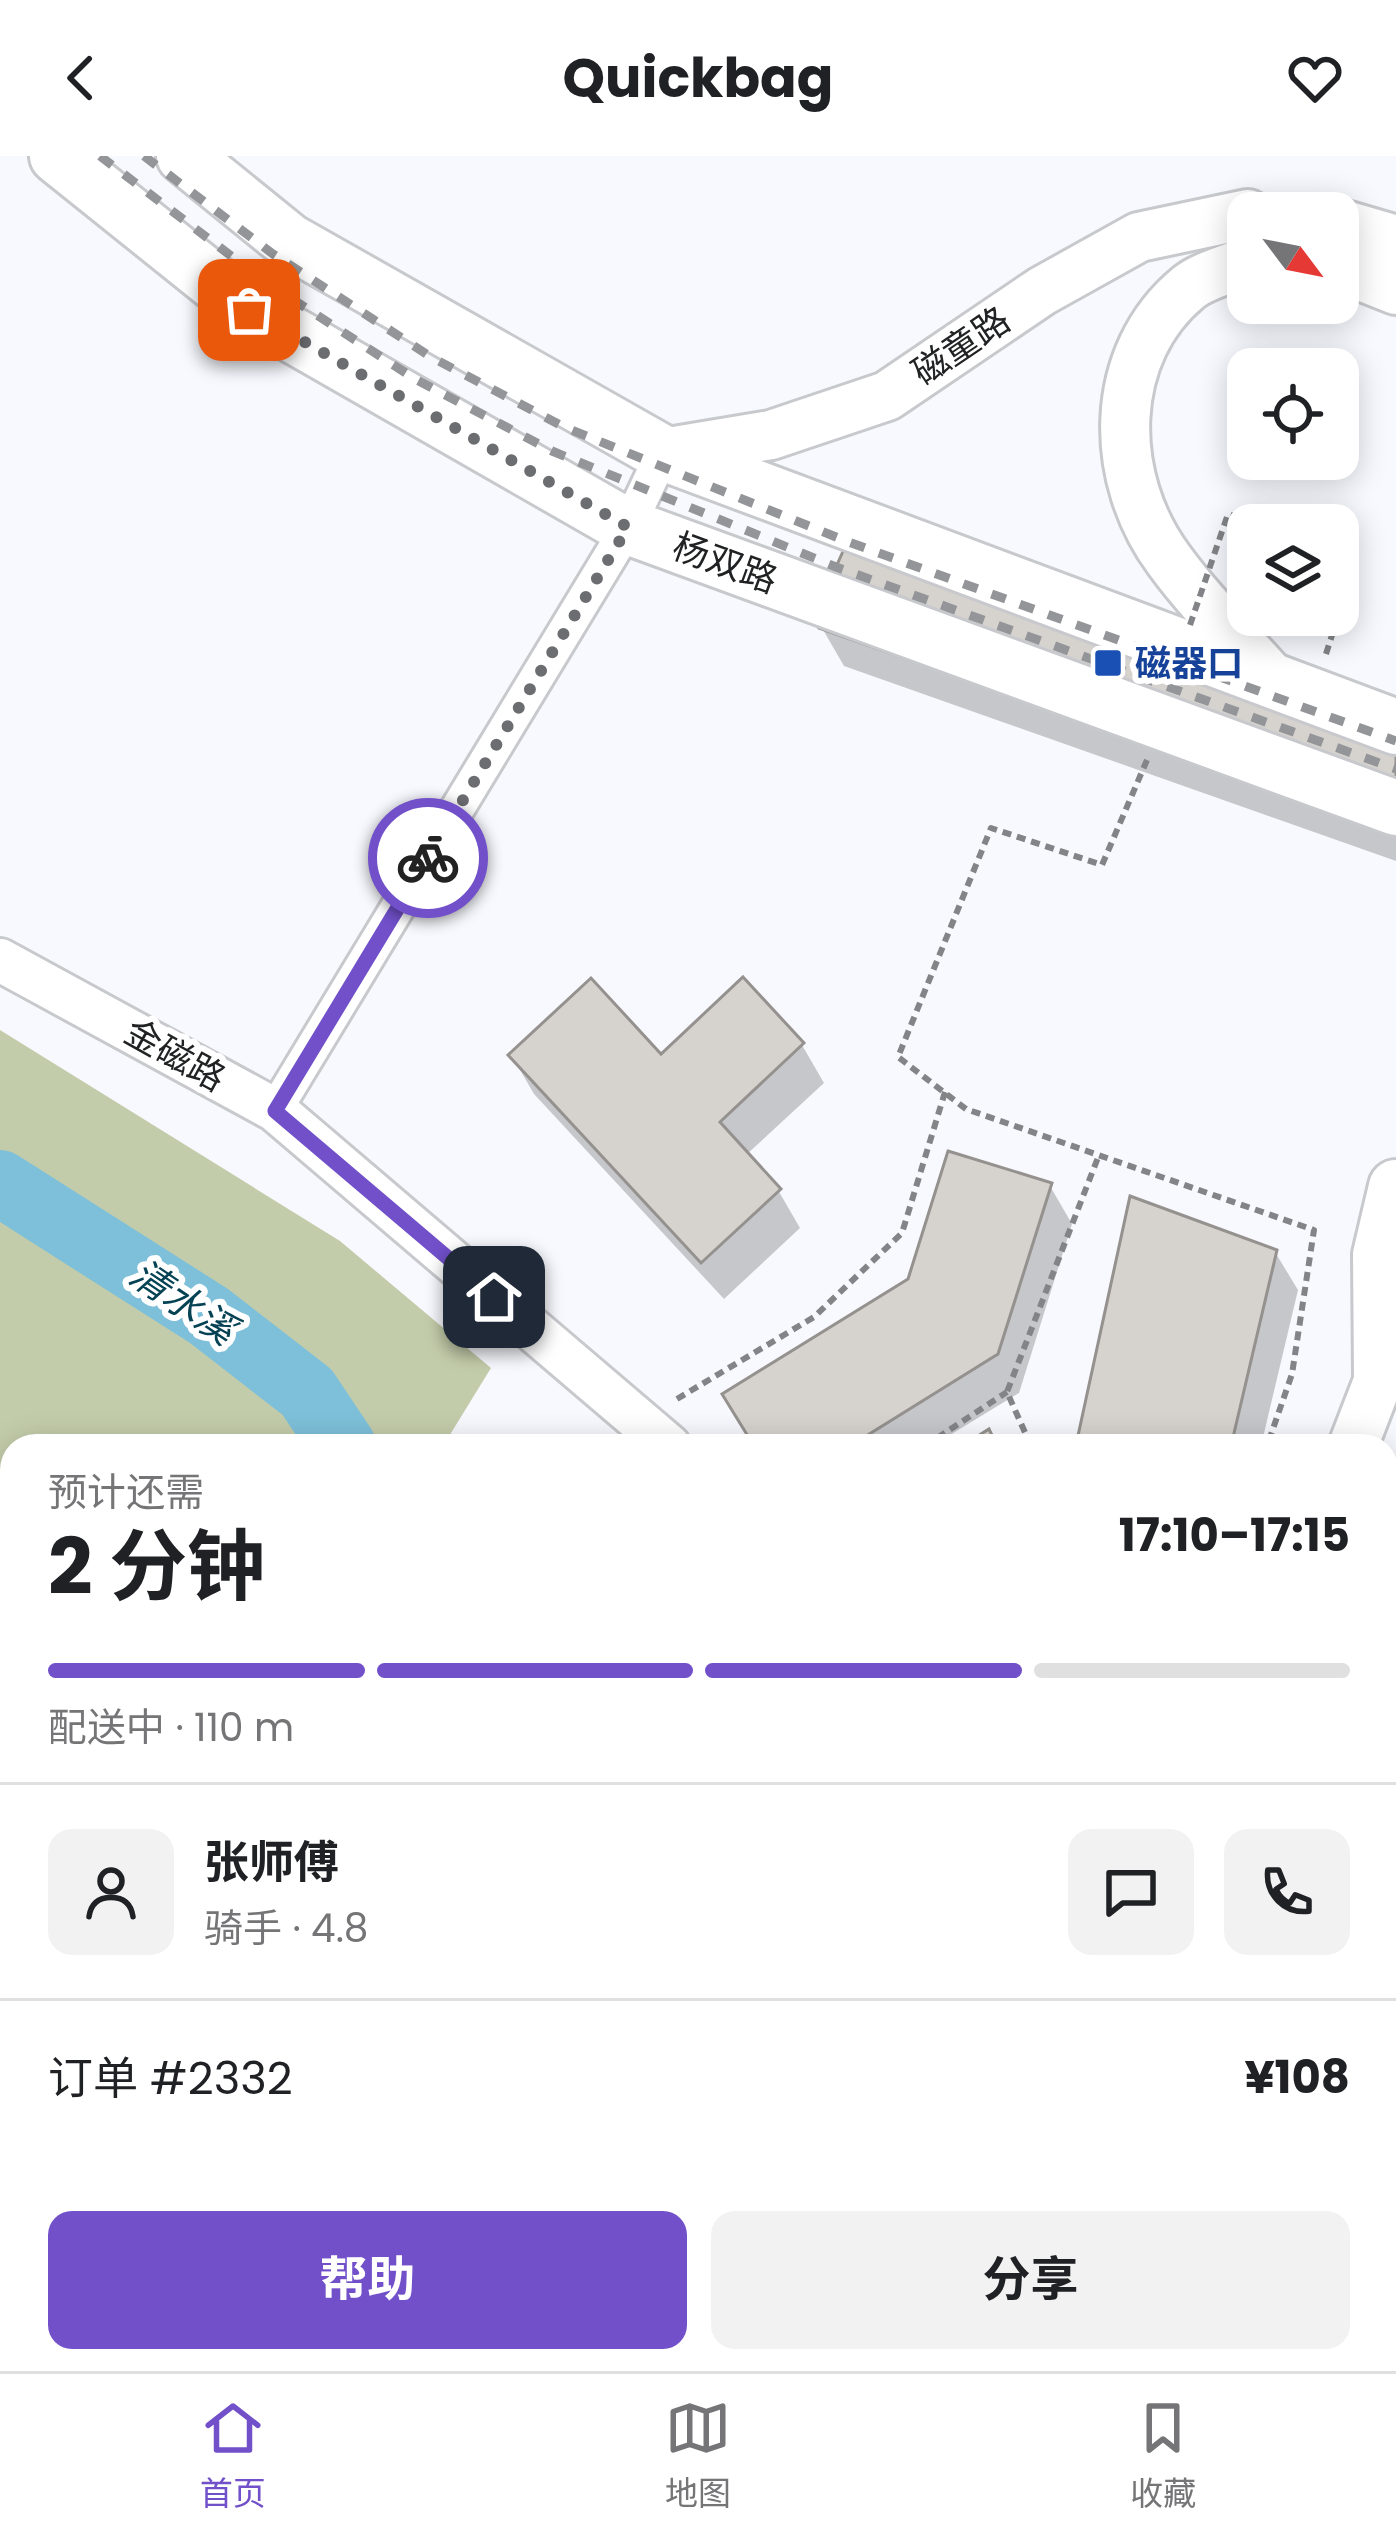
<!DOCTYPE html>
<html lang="zh">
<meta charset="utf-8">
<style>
body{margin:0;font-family:Poppins,"Noto Sans SC",sans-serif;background:#f2f2f2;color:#202124;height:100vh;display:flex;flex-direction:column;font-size:45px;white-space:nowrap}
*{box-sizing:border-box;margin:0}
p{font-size:39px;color:#757577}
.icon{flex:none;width:66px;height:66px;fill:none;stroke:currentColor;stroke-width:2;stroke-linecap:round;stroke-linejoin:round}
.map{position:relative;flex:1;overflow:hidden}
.sheet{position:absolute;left:0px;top:1278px;width:1398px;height:939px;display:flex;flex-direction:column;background:#fff;border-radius:36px 36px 0 0;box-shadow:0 6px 30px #0003}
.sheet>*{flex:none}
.needle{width:78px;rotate:122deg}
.tools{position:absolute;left:1227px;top:36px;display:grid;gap:24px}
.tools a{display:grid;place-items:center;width:132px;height:132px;border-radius:24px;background:#fff;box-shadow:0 6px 30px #0003;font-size:60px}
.pin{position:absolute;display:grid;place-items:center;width:102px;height:102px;color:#fff;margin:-51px;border-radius:24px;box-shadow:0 6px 18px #0006}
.courier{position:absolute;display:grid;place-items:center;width:120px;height:120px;margin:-60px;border:9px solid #7150ca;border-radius:50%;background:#fff;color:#222;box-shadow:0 3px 15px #0007}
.head em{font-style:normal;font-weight:700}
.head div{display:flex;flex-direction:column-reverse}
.head{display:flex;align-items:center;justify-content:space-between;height:204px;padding:0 48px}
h1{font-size:78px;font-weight:700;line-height:90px}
.bar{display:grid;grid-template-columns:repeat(4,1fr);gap:18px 12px;align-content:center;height:144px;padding:0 48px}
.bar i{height:15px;border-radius:9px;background:#e0e0e0}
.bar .current{background:#7150ca}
.bar p{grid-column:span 4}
.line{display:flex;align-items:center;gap:30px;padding:0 48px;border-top:3px solid #e0e0e0}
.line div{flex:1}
.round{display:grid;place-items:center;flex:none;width:126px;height:126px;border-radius:24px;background:#f2f2f2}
.cta{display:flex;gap:24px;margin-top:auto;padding:24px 48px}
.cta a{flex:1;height:138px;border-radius:24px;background:#7150ca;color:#fff;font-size:48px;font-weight:700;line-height:138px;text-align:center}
.cta a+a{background:#f2f2f2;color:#202124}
header{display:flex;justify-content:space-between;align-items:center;height:156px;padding:0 48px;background:#fff;font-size:54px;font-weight:700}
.dock{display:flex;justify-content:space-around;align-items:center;height:168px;border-top:3px solid #e0e0e0;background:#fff;font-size:33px;color:#757577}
.dock a{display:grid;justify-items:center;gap:6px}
.dock .current{color:#7150ca}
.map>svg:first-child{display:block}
.green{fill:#c3ccaa}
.shadow{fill:#0003}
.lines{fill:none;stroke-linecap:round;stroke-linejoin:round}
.river{stroke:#7ec0da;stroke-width:66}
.building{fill:#d6d3cf;stroke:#94918e;stroke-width:3}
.service-casing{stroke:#c8c9cd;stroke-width:22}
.pedestrian-casing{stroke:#c8c9cd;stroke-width:30}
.minor-casing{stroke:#c8c9cd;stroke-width:39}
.tertiary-casing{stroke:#c8c9cd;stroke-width:48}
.secondary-casing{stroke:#c8c9cd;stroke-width:54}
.primary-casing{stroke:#c8c9cd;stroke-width:60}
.path{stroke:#838487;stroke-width:6;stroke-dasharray:9 6;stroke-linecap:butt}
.service{stroke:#fff;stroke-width:16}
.pedestrian{stroke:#fff;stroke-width:24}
.minor{stroke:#fff;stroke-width:33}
.tertiary{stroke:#fff;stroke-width:42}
.secondary{stroke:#fff;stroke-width:48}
.primary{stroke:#fff;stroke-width:54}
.rail{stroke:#949598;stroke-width:9;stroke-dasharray:15 15;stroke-linecap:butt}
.path-bridge{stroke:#838487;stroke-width:6;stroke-dasharray:9 6;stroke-linecap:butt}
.done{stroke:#6c6d70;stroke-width:12;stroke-dasharray:0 21.6}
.route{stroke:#7150ca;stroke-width:15}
.transit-dot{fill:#1a4fb4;stroke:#fff;stroke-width:4.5}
.labels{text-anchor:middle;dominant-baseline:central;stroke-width:12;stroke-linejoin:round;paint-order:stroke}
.street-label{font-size:36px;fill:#212223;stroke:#fff}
.transit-label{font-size:36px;font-weight:bold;fill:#164399;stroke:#fff;text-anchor:start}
.water-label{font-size:39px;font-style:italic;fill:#054254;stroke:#fff}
</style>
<header><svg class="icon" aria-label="back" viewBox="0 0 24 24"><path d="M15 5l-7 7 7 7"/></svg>Quickbag<svg class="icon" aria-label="heart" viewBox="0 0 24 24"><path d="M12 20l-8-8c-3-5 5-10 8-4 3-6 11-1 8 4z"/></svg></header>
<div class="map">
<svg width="1396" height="2215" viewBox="0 0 1396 2215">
<rect width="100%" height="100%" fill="#f8f9fe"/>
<path class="green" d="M0,874L340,1085L491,1212L443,1290H12V2205H267V2215H0Z"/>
<g class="shadow">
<path d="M822,472L1396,545V705L844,510Z"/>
<path d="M802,889L824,927L746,999L778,1034L800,1072L724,1143L534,938L512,900L660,902Z"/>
<path d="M1050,1030L1072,1068L1019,1237L932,1290H756L911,1125Z"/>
<path d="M1275,1096L1298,1134L1261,1290H1079Z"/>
<path d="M622,2205H771L770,2215H620Z"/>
</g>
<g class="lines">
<g class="river">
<path d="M0,1027L209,1160L307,1236L343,1290"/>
<path d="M326,2205L327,2215"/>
</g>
</g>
<g class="building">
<path d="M862,353L1396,542V676L819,472L836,411Z"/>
<path d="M743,821L804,887L720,966L781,1033L701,1107L508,899L591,822L661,898Z"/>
<path d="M948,995L1052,1027L998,1198L850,1290H754L722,1238L908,1123Z"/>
<path d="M1130,1040L1277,1094L1231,1290L1076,1289Z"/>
<path d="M989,1273L997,1290H962Z"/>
<path d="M619,2205H746L745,2215H617Z"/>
</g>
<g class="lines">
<defs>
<g id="service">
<path d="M1386,2014L1396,2011"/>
<path d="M1380,2205L1384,2215"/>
</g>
<path id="pedestrian" d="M814,2215L815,2205"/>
<path id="minor" d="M275,954L628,371L663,297"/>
<path id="tertiary" d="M0,804L275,954L669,1290"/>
<g id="secondary">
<path d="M1338,67L1396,84"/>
<path d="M1248,105C1230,113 1204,119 1189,131C1107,198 1108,322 1169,404C1201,448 1242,488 1278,529"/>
<path d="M1338,111L1396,134"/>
<path d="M663,297L771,279L887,240L1042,135L1139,81L1248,58"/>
<path d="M1353,1290L1394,1184"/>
</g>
<g id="primary">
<path d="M57,0L249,154L628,371L1396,652"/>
<path d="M184,0L289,85L663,297L1396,571"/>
<path d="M1381,1219L1380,1099L1396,1031"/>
</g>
</defs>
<use href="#service" class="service-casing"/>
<use href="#pedestrian" class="pedestrian-casing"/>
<use href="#minor" class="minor-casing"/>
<use href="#tertiary" class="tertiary-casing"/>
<use href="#secondary" class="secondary-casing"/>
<use href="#primary" class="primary-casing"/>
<g class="path">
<path d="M1326,498L1357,401L1338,394"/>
<path d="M1147,604L1102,709L991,672L898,901L966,953L1314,1074L1292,1218L1267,1290"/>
<path d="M677,1243L814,1161L902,1077L945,936"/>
<path d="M925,1290L1007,1236"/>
<path d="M1031,1290L1007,1236L1099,999"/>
<path d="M1386,1548L1396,1552"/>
<path d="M1386,1788L1396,1786"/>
<path d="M1151,2205L1161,2215"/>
</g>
<use href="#service" class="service"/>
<use href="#pedestrian" class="pedestrian"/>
<use href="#minor" class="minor"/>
<use href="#tertiary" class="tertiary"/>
<use href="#secondary" class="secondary"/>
<use href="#primary" class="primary"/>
<g class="rail">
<path d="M100,0L260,122L415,223L552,295L836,411L1396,613"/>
<path d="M144,0L273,98L431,201L564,271L846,385L1396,585"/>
</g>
<path class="path-bridge" d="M1190,469L1228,358L1260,369"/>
</g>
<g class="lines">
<path class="done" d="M249,154L628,371L428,702"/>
<path class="route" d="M428,702L275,955L494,1141"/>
</g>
<rect class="transit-dot" x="1093" y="492" width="30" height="30" rx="6"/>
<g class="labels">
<g class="street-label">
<text transform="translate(961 190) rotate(-34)">磁童路</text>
<text transform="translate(725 407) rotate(20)">杨双路</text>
<text transform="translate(175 899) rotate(29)">金磁路</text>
</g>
<g class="transit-label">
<text x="1135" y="507">磁器口</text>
</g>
<g class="water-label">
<text transform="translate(183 1146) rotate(34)">清水溪</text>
</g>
</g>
</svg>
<div class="tools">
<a><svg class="needle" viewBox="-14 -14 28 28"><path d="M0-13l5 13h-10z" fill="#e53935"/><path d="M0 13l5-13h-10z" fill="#757577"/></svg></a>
<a><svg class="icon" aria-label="locate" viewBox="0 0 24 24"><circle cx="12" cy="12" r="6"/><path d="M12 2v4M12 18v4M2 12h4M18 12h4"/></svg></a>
<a><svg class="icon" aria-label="layers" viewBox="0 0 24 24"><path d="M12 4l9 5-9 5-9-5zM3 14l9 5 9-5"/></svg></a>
</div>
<div class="pin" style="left:249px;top:154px;background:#ea580c"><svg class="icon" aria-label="bag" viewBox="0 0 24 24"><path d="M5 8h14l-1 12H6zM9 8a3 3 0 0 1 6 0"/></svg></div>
<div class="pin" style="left:494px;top:1141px;background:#1f2937"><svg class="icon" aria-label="home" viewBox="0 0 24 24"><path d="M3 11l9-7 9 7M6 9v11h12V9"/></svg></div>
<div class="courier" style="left:428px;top:702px"><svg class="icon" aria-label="bike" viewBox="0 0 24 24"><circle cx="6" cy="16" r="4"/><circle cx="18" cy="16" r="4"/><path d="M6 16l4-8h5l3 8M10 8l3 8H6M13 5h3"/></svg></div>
<section class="sheet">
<div class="head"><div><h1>2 分钟</h1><p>预计还需</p></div><em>17:10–17:15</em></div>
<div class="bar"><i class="current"></i><i class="current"></i><i class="current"></i><i></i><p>配送中 · 110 m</p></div>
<div class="line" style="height:216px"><a class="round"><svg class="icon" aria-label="person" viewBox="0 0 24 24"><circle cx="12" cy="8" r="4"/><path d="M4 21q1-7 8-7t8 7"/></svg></a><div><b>张师傅</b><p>骑手 · 4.8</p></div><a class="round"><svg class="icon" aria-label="chat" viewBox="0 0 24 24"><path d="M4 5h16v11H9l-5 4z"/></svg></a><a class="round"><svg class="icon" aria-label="phone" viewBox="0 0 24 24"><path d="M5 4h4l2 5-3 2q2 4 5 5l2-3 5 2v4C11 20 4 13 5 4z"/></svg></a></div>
<div class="line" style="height:156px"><div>订单 #2332</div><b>¥108</b></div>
<div class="cta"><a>帮助</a><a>分享</a></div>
</section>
</div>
<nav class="dock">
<a class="current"><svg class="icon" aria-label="home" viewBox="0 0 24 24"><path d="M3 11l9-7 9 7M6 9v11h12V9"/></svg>首页</a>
<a><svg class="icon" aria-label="map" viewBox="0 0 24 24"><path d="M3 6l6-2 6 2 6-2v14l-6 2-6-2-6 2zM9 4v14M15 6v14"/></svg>地图</a>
<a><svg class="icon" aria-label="saved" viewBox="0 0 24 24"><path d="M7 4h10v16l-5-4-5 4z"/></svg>收藏</a>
</nav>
